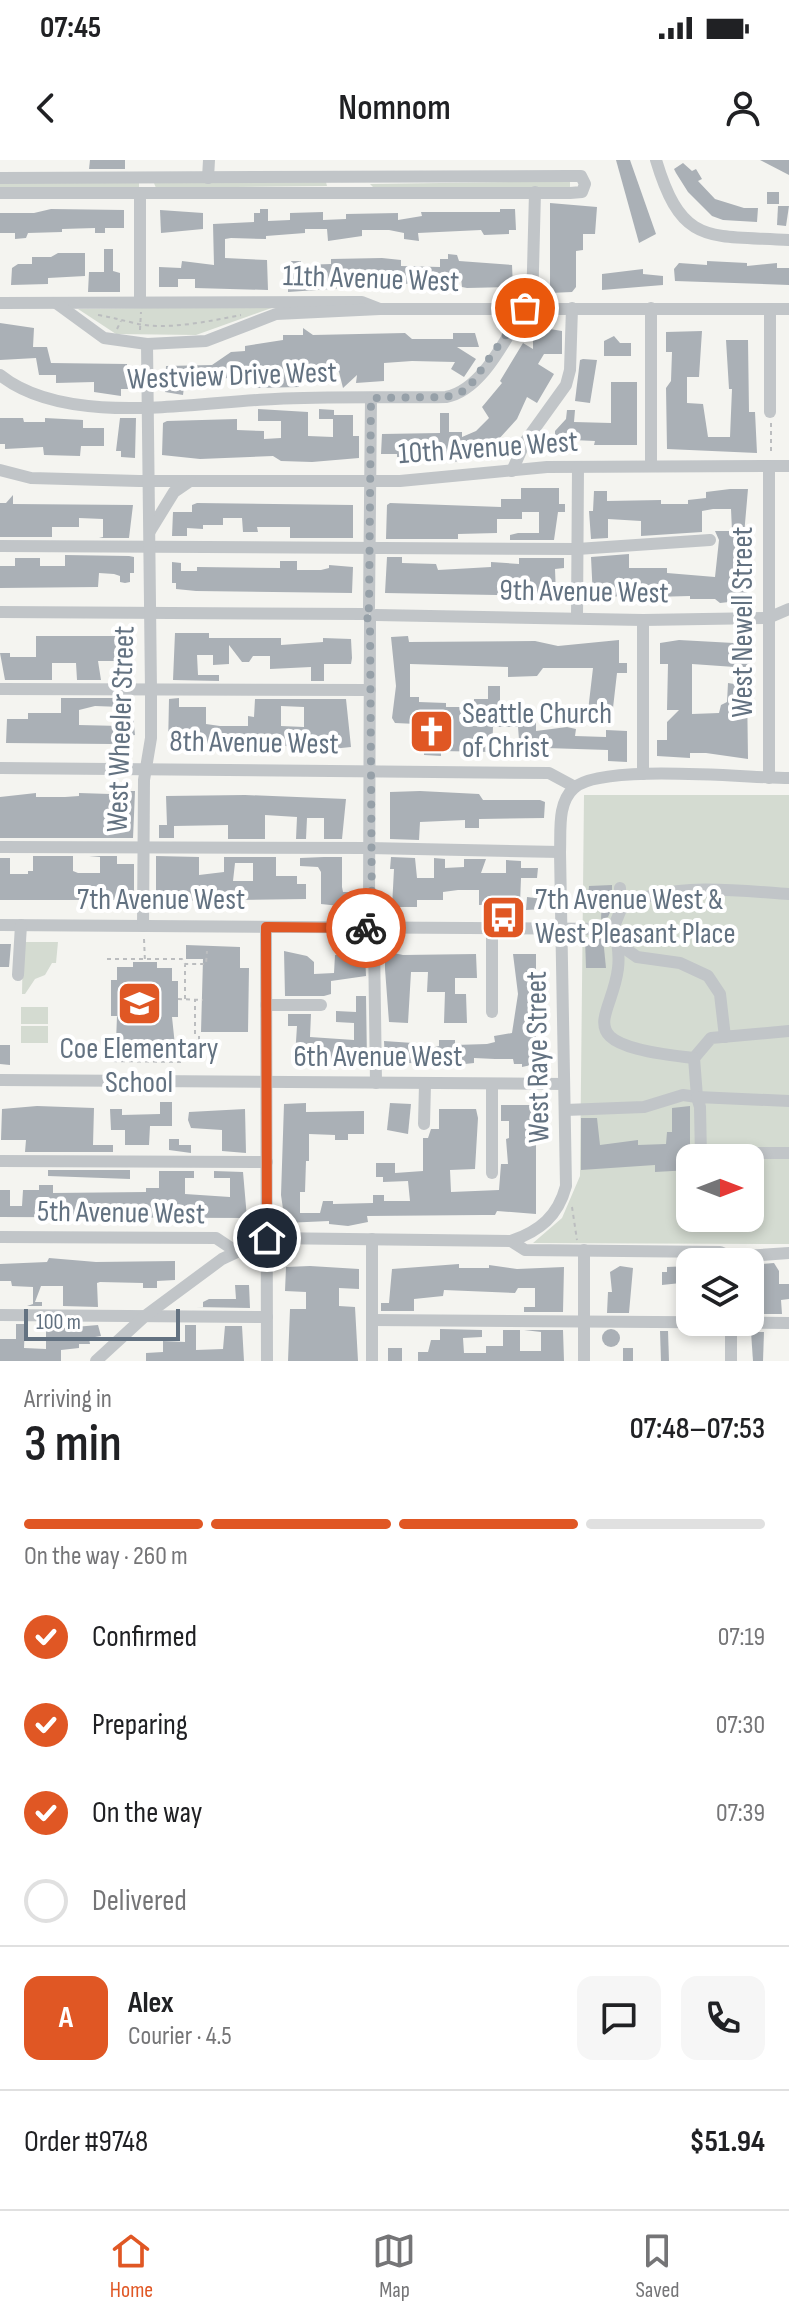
<!DOCTYPE html>
<meta charset="utf-8">
<style>
body{margin:0;font-family:"Sofia Sans Condensed",sans-serif;background:#f6f6f6;color:#202124;height:100vh;display:flex;flex-direction:column;font-size:30px;white-space:nowrap}
*{box-sizing:border-box;margin:0}
p{font-size:26px;color:#757577}
.icon{flex:none;width:44px;height:44px;fill:none;stroke:currentColor;stroke-width:2;stroke-linecap:round;stroke-linejoin:round}
.map{position:relative;height:1201px;overflow:hidden}
.panel{display:flex;flex-direction:column;background:#fff;flex:1}
.panel>*{flex:none}
.needle{width:52px;rotate:90deg}
.controls{position:absolute;left:676px;top:984px;display:grid;gap:16px}
.controls a{display:grid;place-items:center;width:88px;height:88px;border-radius:16px;background:#fff;box-shadow:0 4px 12px #0003;font-size:40px}
.scale{position:absolute;left:24px;bottom:20px;width:156px;box-sizing:border-box;padding-left:8px;border:4px solid #637281;border-top:0;font-size:22px;line-height:28px;white-space:nowrap;color:#637281;-webkit-text-stroke:6px #fff;paint-order:stroke}
.pin{position:absolute;display:grid;place-items:center;width:68px;height:68px;color:#fff;margin:-34px;border:4px solid #fff;border-radius:50%;box-shadow:0 2px 8px #0007}
.courier{position:absolute;display:grid;place-items:center;width:80px;height:80px;margin:-40px;border:6px solid #e05724;border-radius:50%;background:#fff;color:#222;box-shadow:0 2px 10px #0007}
.overview em{font-style:normal;font-weight:600}
.overview div{display:flex;flex-direction:column-reverse}
.overview{display:flex;align-items:center;justify-content:space-between;height:136px;padding:0 24px}
h1{font-size:52px;font-weight:600;line-height:60px}
.bar{display:grid;grid-template-columns:repeat(4,1fr);gap:12px 8px;align-content:center;height:96px;padding:0 24px}
.bar i{height:10px;border-radius:6px;background:#e0e0e0}
.bar .selected{background:#e05724}
.bar p{grid-column:span 4}
.line{display:flex;align-items:center;gap:20px;padding:0 24px;border-top:2px solid #e0e0e0}
.line div{flex:1}
.round{display:grid;place-items:center;flex:none;width:84px;height:84px;border-radius:16px;background:#f6f6f6}
ol{padding:0 24px;list-style:none}
li{display:flex;align-items:center;gap:24px;height:88px}
li p{margin-inline-start:auto}
li .icon{padding:8px;border-radius:50%;background:#e05724;color:#fff;stroke-width:4}
li:last-child{color:#757577}
li i{width:44px;height:44px;border:4px solid #e0e0e0;border-radius:50%}
.status{display:flex;justify-content:space-between;align-items:center;height:56px;padding:0 40px;background:#fff;direction:ltr}
.status svg{height:22px;fill:currentColor}
header{display:flex;justify-content:space-between;align-items:center;height:104px;padding:0 24px;background:#fff;font-size:36px;font-weight:600}
.tabs{display:flex;justify-content:space-around;align-items:center;height:112px;border-top:2px solid #e0e0e0;background:#fff;font-size:22px;color:#757577}
.tabs a{display:grid;justify-items:center;gap:4px}
.tabs .selected{color:#e05724}
.map>svg:first-child{display:block}
.green{fill:#d4dbd1;fill-rule:evenodd}
.building{fill:#aab0b6;fill-rule:evenodd}
.lines{fill:none;stroke-linecap:round;stroke-linejoin:round}
.path{stroke:#bbbdbf;stroke-width:2;stroke-dasharray:4 4;stroke-linecap:butt}
.minor{stroke:#c1c5c8;stroke-width:12}
.done{stroke:#96a0a8;stroke-width:8;stroke-dasharray:0 14.4}
.route{stroke:#e05724;stroke-width:10}
.labels{text-anchor:middle;dominant-baseline:central;stroke-width:8;stroke-linejoin:round;paint-order:stroke}
.street-label{font-size:30px;fill:#637281;stroke:#fff}
.poi-label{font-size:30px;fill:#637281;stroke:#fff;text-anchor:start}
</style>
<div class="status"><b>07:45</b><svg viewBox="0 0 49 12"><path d="M0 12V9h3v3zM5 12V6h3v6zM10 12V3h3v9zM15 12V0h3v12zM26 1h20v11H26zM47 4h2v5h-2z"/></svg></div>
<header><svg class="icon" aria-label="back" viewBox="0 0 24 24"><path d="M15 5l-7 7 7 7"/></svg>Nomnom<svg class="icon" aria-label="person" viewBox="0 0 24 24"><circle cx="12" cy="8" r="4"/><path d="M4 21q1-7 8-7t8 7"/></svg></header>
<div class="map">
<svg width="789" height="1201" viewBox="0 0 789 1201">
<rect width="100%" height="100%" fill="#f4f4f0"/>
<g class="green">
<path d="M570,21V28H374L370,24Z"/>
<path d="M0,22L139,23V27L0,28Z"/>
<path d="M154,23L326,22L327,26L156,28Z"/>
<path d="M277,146L196,175L116,174L78,149Z"/>
<path d="M584,635H789V1084L533,1083L562,1058L580,1016ZM690,998H750V1058H690Z"/>
<path d="M23,782H58L56,803H52L45,815L35,819L25,834H22Z"/>
<rect x="21" y="847" width="27" height="17"/>
<rect x="21" y="866" width="27" height="17"/>
</g>
<g class="building">
<path d="M90,0H125V9H89Z"/>
<path d="M616,0H630L656,74L639,83Z"/>
<path d="M760,0H789V15Z"/>
<path d="M683,3L692,11L696,9L702,19L698,21L715,39L744,48H758L757,62L723,60L712,56L688,32L676,13L674,9Z"/>
<rect x="767" y="32" width="12" height="12"/>
<path d="M550,43L597,47L595,74H583V90L576,91V127L572,132L550,133Z"/>
<path d="M778,46H789L786,66L777,65Z"/>
<path d="M51,49L124,50V68H105V73H95V68L62,69V72L28,73L26,78L15,79V73H0V53H34Z"/>
<path d="M260,49H268V61L290,60V53L323,52V60L346,59V54L398,53V60L422,56L421,52H500V49H515L516,70H509V74L484,75L481,70L418,73L419,81L404,79V73L389,70H362V76L328,81L327,69H305V73L266,76V79L231,78L225,79V98L267,100L268,130L195,128V119H178V127H159V107L181,108L182,101L214,105L213,64L254,62V53H260Z"/>
<path d="M160,50L203,53V69L161,73Z"/>
<path d="M104,89H113V111L120,113V132H88L89,112H104Z"/>
<path d="M58,93H85V116L48,118V124L11,125L12,108L18,104H32V97H51Z"/>
<path d="M448,94L457,95L459,101L512,105L513,127L467,128L462,127L461,118H443L444,126L417,123L288,132V107H292L291,101H301V105L331,104V99L382,98L401,100V106L440,107V99H448Z"/>
<path d="M707,101L747,103V106L777,103V108H789V125L675,121L674,109L679,103L707,105Z"/>
<path d="M643,109V114L663,116V125L602,130V114Z"/>
<path d="M0,163L34,168L33,187H47L51,203L127,204L128,229H121V236L94,232V222L56,223V215H39L36,198L0,200Z"/>
<path d="M303,168L313,175L405,173L412,179H453V173H475L479,187H457L476,199L464,217L451,209L455,202L412,201L384,203V221L356,223L357,215L343,228L339,212H329L326,207H300L299,227L256,228V216L240,217L205,220L199,227H184L183,235L165,232L166,206L212,205L231,192L245,191V186L283,180V175H303Z"/>
<path d="M550,169L562,171V194H544L538,204L554,214L537,243L527,237L517,259L487,292L470,301L445,302H436V298L397,297V294H381L382,274L440,273V253H449V272H462V277L476,271L489,258L482,247L502,223L500,221L523,183L533,189V171Z"/>
<path d="M702,171L699,217H687V243L703,244L708,277H730L732,229H729L726,180H748L749,252H755L757,293L667,289L666,228L671,221L672,192H666V172Z"/>
<path d="M614,176L620,183H631V196H604V181Z"/>
<path d="M583,199L597,200L590,243L575,241L580,200Z"/>
<path d="M611,222H637V285H594L595,281L573,280V283L555,282V271L566,259L567,250H575L574,262L611,263Z"/>
<path d="M258,249L308,252V276L333,277V259H319V249L334,250V255H353V276H359V298L312,302L281,301L273,296L200,299L162,295L163,263L167,261L237,259V270L264,271V279L281,278V261H258Z"/>
<path d="M0,258H23L24,262H45V258L83,260V268H104V286H81L80,296L44,295L43,287L5,289V284H0Z"/>
<path d="M120,258H136L135,298L121,297V291H116Z"/>
<path d="M521,328H559V344H565V352H558L554,380H510V375L518,373H539V352H522V359H497V373L458,374V379H386L387,345L390,343L501,347V339H521Z"/>
<path d="M730,329H748L742,398V415H748L747,440L720,443L715,439H690V436L652,437V434L593,438L591,397L629,394V408H667V413L715,417L719,380L715,371H732L731,349H713L702,351V372L641,376V361L608,359V378L591,379L589,351H593L594,331H607V341L661,340V344H688V340L706,338V332Z"/>
<path d="M13,335V344L133,345L129,378H99L103,377V359L79,358V367H52V377H0V343H6Z"/>
<path d="M197,343L353,345V378H290V367H257L258,372H243L242,358H223V365H203V369L187,368V376H172L173,352H192V345Z"/>
<path d="M65,395L129,396L134,397V413H130V422L125,423L120,422V416L114,414L99,413L98,427L0,428V406H15V398H40V406H65Z"/>
<path d="M387,397H402V403L436,404L438,410L491,407V402L519,404V398H564V408L555,409L556,434L550,436L385,433Z"/>
<path d="M280,401H297V410H321L329,408V405L353,407L352,433L196,431L176,429V423H172V402L181,403V411H197V407L280,408Z"/>
<path d="M175,473H209V478H281V485L323,482V478L351,479L352,498L351,504H324V521H311V507L270,509V496H253L249,502H242L229,485V504L213,505V495H197L198,515H219V521L173,520Z"/>
<path d="M36,476H134L133,501H98L101,520H77L76,503H52V520H5L0,493H10V497H36Z"/>
<path d="M408,476L409,482L535,481L558,486L619,480V503H627V513H617L613,548L607,547V552L588,551L593,508H543L537,516L508,517V507L410,504V537H419V542L446,543V547H469V566H486V549H474V539H488V526H500V547L515,548V557H536V571L567,567L576,569L575,576L606,577V570L627,571V602L608,601V590L546,588V592H520L518,567H493L492,592L441,591V596L424,595V591H419L417,564L395,563L392,558L396,526L391,477Z"/>
<path d="M679,480L752,484L749,508L692,504V554L719,553L721,545L727,542L728,523L747,526L748,599L706,593H690V598L657,596V580H667V562L679,550H667L668,504H660V483Z"/>
<path d="M61,538H131L135,575L116,578L115,583L111,584L6,583L7,559H28V553H61ZM95,546L121,547V566L79,565V550Z"/>
<path d="M179,538V547H206V564L220,566H248V556L254,557L255,539H346L351,587L322,590V582L299,581V586L294,587L242,581V586L179,584L180,587H168L169,539ZM281,546L304,547V567L281,566Z"/>
<path d="M110,631H135L133,678H0V637L36,633V637H65L79,636V633L110,634Z"/>
<path d="M420,631L479,634L483,640H540L545,642L544,658L479,659V668H465V660L420,662L419,680L390,679V632Z"/>
<path d="M245,635L346,639L342,679H324V658H307L306,679H296L297,657L265,655V679H228V665L174,666V678H159V665H167L166,636Z"/>
<path d="M33,696H73V711L78,713H100V697L89,696H117V704H134V745H119L118,740H0V698H10V714H28V711H33Z"/>
<path d="M156,696L199,697V715L224,712V697H276V716H297V724H306V739L156,741ZM235,703H253V721H233Z"/>
<path d="M324,697H342V727L343,732H349V747L321,744V712L318,707L300,706V698Z"/>
<path d="M391,697L415,698L417,718H434V698L445,699V708L464,707V699H486L481,713H506V700L521,701V708H538L537,718H521L520,744L479,745V730H458L443,732V740H417V747H392L394,709H390Z"/>
<path d="M612,725V748L608,757L601,759L602,738L588,737L589,726Z"/>
<path d="M527,737L544,739V749L526,750Z"/>
<path d="M585,778H603L606,808H586Z"/>
<path d="M0,784H11L9,807H0Z"/>
<path d="M186,785L240,787V808H249L248,872H201L203,799H186Z"/>
<path d="M284,791L307,796L314,802V814L334,813L335,795L365,793L366,816L331,821V834L324,836H285Z"/>
<path d="M389,792L403,795L476,794L477,818H455V834H466L467,863H444L445,832H427L428,812H411L408,863L389,862L385,809V795Z"/>
<path d="M513,794H536V904L522,907V904H514L513,899H495L474,898V903L456,905L385,902L384,881L413,883V889H427L439,886V880H455V885L487,884L495,882L494,876L512,873L518,834Z"/>
<path d="M133,802H157V808H172V821H178V857H172L176,895L111,894V882H116L117,856H111V820H117V807H133Z"/>
<path d="M356,836H366L367,901L326,904L308,903V900L295,897L297,866H288V854H311L310,877L354,880V863L336,862V851L356,852Z"/>
<path d="M0,885H10V905L0,904Z"/>
<path d="M160,942H172V966H150L149,985H125V970H111L110,949H122V955L160,954Z"/>
<path d="M306,943V952L364,951V974H348V980H335V975L309,974V1001H306L305,1032H300V1053H320L323,1041H333V1044L373,1043V1035H384V1041H410L408,1021L383,1022V1017H376V1003H395V1013L423,1011V978H428L431,969H439V949H476L478,958L475,1009L450,1010L451,1032L499,1030L501,1004H508L506,979L509,978V961H501V945H536V1054L497,1051L495,1055H482L367,1056L368,1062L348,1066L329,1064V1061L285,1063L281,1035L284,944Z"/>
<path d="M390,943L411,944L408,974L387,970Z"/>
<path d="M37,946L94,948L93,985H113V992H25L26,980H1L2,949Z"/>
<path d="M690,946V1010L655,1012V1005L581,1010V958H597L600,985L638,980V985L666,984L667,972H672V948Z"/>
<path d="M245,949L246,993L222,991V970L191,968L188,960L189,952Z"/>
<path d="M169,979H179V985H191V993L169,990Z"/>
<path d="M48,1010H130V1019L48,1016Z"/>
<path d="M159,1011H194V1018H185V1034L230,1037V1018H214V1011L243,1012L247,1058L0,1057V1030H10V1046H22L23,1030H39V1025H53V1033L146,1032V1028H159Z"/>
<path d="M49,1098L96,1102L175,1101V1120L157,1121V1128H143V1123L100,1122L97,1123L98,1147L63,1146V1126H41L35,1142H42V1146H27L33,1144V1127L12,1126L11,1121H0V1104L47,1102Z"/>
<path d="M774,1103L779,1111V1124H789V1139L781,1140L782,1154H757L756,1139H750V1105Z"/>
<path d="M459,1104V1108H489V1105L517,1109L564,1107L563,1152H524V1147H535V1128H518L515,1133L444,1130L443,1136L414,1139V1151H381V1143H389L392,1109Z"/>
<path d="M310,1106L359,1109V1129L339,1128V1146L355,1147L358,1201H288L290,1149H306V1132L285,1131L286,1107Z"/>
<path d="M620,1106L633,1108L629,1153H607L608,1132H612L610,1112Z"/>
<path d="M690,1106V1122L662,1125V1112H667V1107Z"/>
<path d="M235,1125H249L250,1148L196,1147H203V1142L209,1139H236Z"/>
<path d="M16,1164H25L24,1188L46,1189V1164H63V1168L98,1165L101,1176L89,1178L90,1184H79V1188L61,1190V1201H0V1179H16Z"/>
<path d="M185,1165H196V1190L223,1189L225,1166H242L244,1201H146V1193L163,1192V1181L185,1182Z"/>
<circle cx="611" cy="1178" r="9"/>
<path d="M440,1169L482,1170V1177L463,1178L464,1193H486V1186H503V1170H520V1191H541V1172L524,1170H563L564,1201H418V1192H428L431,1180H440Z"/>
<path d="M660,1171H668L669,1201H661Z"/>
<path d="M751,1172H764L763,1201H753Z"/>
<rect x="388" y="1188" width="14" height="13"/>
<rect x="623" y="1188" width="10" height="13"/>
</g>
<g class="lines">
<g class="path">
<path d="M98,155C111,157 121,160 134,163C167,171 209,161 241,155"/>
<path d="M117,169L121,161"/>
<path d="M140,170L141,152"/>
<path d="M771,263V293"/>
<path d="M144,779L145,802"/>
<path d="M107,799H182L185,804H206L207,791"/>
<path d="M178,839L203,840"/>
<path d="M185,839V805"/>
<path d="M195,874V840"/>
<path d="M199,876V885"/>
<path d="M105,901L184,902"/>
<path d="M572,1047L577,1080"/>
</g>
<g class="minor">
<path d="M656,0C682,87 709,75 789,80"/>
<path d="M0,18L570,16H581L585,24L582,32L570,33H0"/>
<path d="M208,18L209,0"/>
<path d="M140,33V142"/>
<path d="M0,143L362,142L380,149H789"/>
<path d="M56,143L104,178L147,184L206,181L276,154L380,149"/>
<path d="M532,148L535,32"/>
<path d="M0,215C66,268 195,242 275,239C332,236 389,238 446,237C483,230 506,177 525,148"/>
<path d="M770,252V149"/>
<path d="M651,306V148"/>
<path d="M0,310L31,318L139,321H400L547,307L789,306"/>
<path d="M512,311L525,282L566,225L570,210L572,148"/>
<path d="M150,371L174,332L190,321"/>
<path d="M0,386L577,389L710,380"/>
<path d="M369,448L371,238"/>
<path d="M0,452L363,454"/>
<path d="M376,455L643,460L768,458L789,449"/>
<path d="M577,458L578,307"/>
<path d="M370,461L369,751L374,781L376,923"/>
<path d="M0,529L370,530"/>
<path d="M0,608L549,613L575,627"/>
<path d="M643,614V460"/>
<path d="M769,618V306"/>
<path d="M0,687L369,688L560,692"/>
<path d="M620,728L621,749"/>
<path d="M0,765L613,769L621,749C662,720 741,731 789,734"/>
<path d="M143,766L144,620L151,578V530L147,184"/>
<path d="M266,767L267,1201"/>
<path d="M613,769C643,849 534,881 694,898L711,878L789,871"/>
<path d="M492,770V852"/>
<path d="M620,785L637,797L680,803L708,816L720,834L725,877"/>
<path d="M18,815L21,765"/>
<path d="M266,845H321"/>
<path d="M0,920L564,924"/>
<path d="M565,950L644,947L683,935L697,937L694,898"/>
<path d="M424,964L425,924"/>
<path d="M701,998L700,947L697,937L789,941"/>
<path d="M739,998V993H789"/>
<path d="M0,1001L267,1002"/>
<path d="M492,1013V924"/>
<path d="M0,1077L216,1078L237,1092"/>
<path d="M511,1081L525,1090L720,1092L731,1097L789,1093"/>
<path d="M0,1155L267,1157"/>
<path d="M372,1160L789,1163"/>
<path d="M96,1201L145,1156L222,1099L267,1078L511,1081C540,1071 558,1056 566,1026L560,692C561,671 557,643 574,628C601,603 748,618 789,618"/>
<path d="M372,1201V1079"/>
<path d="M584,1201V1090"/>
<path d="M731,1201V1162"/>
</g>
</g>
<g class="lines">
<path class="done" d="M366,768H372L370,461L363,453L369,448L371,238L446,237L467,230L525,148"/>
<path class="route" d="M267,1078L266,767L366,768"/>
</g>
<defs>
<symbol id="church-square" viewBox="-11 -11 22 22"><rect x="-9" y="-9" width="18" height="18" rx="4" fill="#e05724" stroke="#fff"/><path d="M-1.2-6h2.4v3.5h3.3v2.4h-3.3V6h-2.4V-.1h-3.3v-2.4h3.3Z" fill="#fff"/></symbol>
<symbol id="bus-square" viewBox="-11 -11 22 22"><rect x="-9" y="-9" width="18" height="18" rx="4" fill="#e05724" stroke="#fff"/><path d="M-5-6H5V4H4V6H2V4H-2V6H-4V4H-5ZM-3.5-4V0h7V-4ZM-3.5 1.2v1.5H-2V1.2ZM2 1.2v1.5H3.5V1.2Z" fill="#fff"/></symbol>
<symbol id="school-square" viewBox="-11 -11 22 22"><rect x="-9" y="-9" width="18" height="18" rx="4" fill="#e05724" stroke="#fff"/><path d="M0-5L7-2L0 1L-7-2ZM-4 1L0 2.5L4 1V4Q0 6-4 4Z" fill="#fff"/></symbol>
</defs>
<g fill-rule="evenodd">
<use href="#church-square" x="406" y="546" width="51" height="51"/>
<use href="#bus-square" x="478" y="732" width="51" height="51"/>
<use href="#school-square" x="114" y="818" width="51" height="51"/>
</g>
<g class="labels">
<g class="street-label">
<text transform="translate(371 119) rotate(2)">11th Avenue West</text>
<text transform="translate(232 216) rotate(-2)">Westview Drive West</text>
<text transform="translate(488 288) rotate(-4)">10th Avenue West</text>
<text transform="translate(584 432) rotate(1)">9th Avenue West</text>
<text transform="translate(743 462) rotate(-90)">West Newell Street</text>
<text transform="translate(121 569) rotate(-88)">West Wheeler Street</text>
<text transform="translate(254 583) rotate(1)">8th Avenue West</text>
<text x="161" y="740">7th Avenue West</text>
<text x="378" y="897">6th Avenue West</text>
<text transform="translate(538 897) rotate(-91)">West Raye Street</text>
<text transform="translate(121 1053) rotate(1)">5th Avenue West</text>
</g>
<g class="poi-label">
<text x="462" y="554">Seattle Church<tspan x="462" dy="34">of Christ</tspan></text>
<text x="535" y="740">7th Avenue West &amp;<tspan x="535" dy="34">West Pleasant Place</tspan></text>
<text x="139" y="889" text-anchor="middle">Coe Elementary<tspan x="139" dy="34">School</tspan></text>
</g>
</g>
</svg>
<div class="controls">
<a><svg class="needle" viewBox="-14 -14 28 28"><path d="M0-13l5 13h-10z" fill="#e53935"/><path d="M0 13l5-13h-10z" fill="#757577"/></svg></a>
<a><svg class="icon" aria-label="layers" viewBox="0 0 24 24"><path d="M12 4l9 5-9 5-9-5zM3 14l9 5 9-5"/></svg></a>
</div>
<div class="scale">100 m</div>
<div class="pin" style="left:525px;top:148px;background:#ea580c"><svg class="icon" aria-label="bag" viewBox="0 0 24 24"><path d="M5 8h14l-1 12H6zM9 8a3 3 0 0 1 6 0"/></svg></div>
<div class="pin" style="left:267px;top:1078px;background:#1f2937"><svg class="icon" aria-label="home" viewBox="0 0 24 24"><path d="M3 11l9-7 9 7M6 9v11h12V9"/></svg></div>
<div class="courier" style="left:366px;top:768px"><svg class="icon" aria-label="bike" viewBox="0 0 24 24"><circle cx="6" cy="16" r="4"/><circle cx="18" cy="16" r="4"/><path d="M6 16l4-8h5l3 8M10 8l3 8H6M13 5h3"/></svg></div>
</div>
<section class="panel">
<div class="overview"><div><h1>3 min</h1><p>Arriving in</p></div><em>07:48–07:53</em></div>
<div class="bar"><i class="selected"></i><i class="selected"></i><i class="selected"></i><i></i><p>On the way · 260 m</p></div>
<ol>
<li><svg class="icon" aria-label="check" viewBox="0 0 24 24"><path d="M5 12l5 5 9-10"/></svg>Confirmed<p>07:19</p></li>
<li><svg class="icon" aria-label="check" viewBox="0 0 24 24"><path d="M5 12l5 5 9-10"/></svg>Preparing<p>07:30</p></li>
<li><svg class="icon" aria-label="check" viewBox="0 0 24 24"><path d="M5 12l5 5 9-10"/></svg>On the way<p>07:39</p></li>
<li><i></i>Delivered</li>
</ol>
<div class="line" style="height:144px"><b class="round" style="background:#e05724;color:#fff">A</b><div><b>Alex</b><p>Courier · 4.5</p></div><a class="round"><svg class="icon" aria-label="chat" viewBox="0 0 24 24"><path d="M4 5h16v11H9l-5 4z"/></svg></a><a class="round"><svg class="icon" aria-label="phone" viewBox="0 0 24 24"><path d="M5 4h4l2 5-3 2q2 4 5 5l2-3 5 2v4C11 20 4 13 5 4z"/></svg></a></div>
<div class="line" style="height:104px"><div>Order #9748</div><b>$51.94</b></div>
</section>
<nav class="tabs">
<a class="selected"><svg class="icon" aria-label="home" viewBox="0 0 24 24"><path d="M3 11l9-7 9 7M6 9v11h12V9"/></svg>Home</a>
<a><svg class="icon" aria-label="map" viewBox="0 0 24 24"><path d="M3 6l6-2 6 2 6-2v14l-6 2-6-2-6 2zM9 4v14M15 6v14"/></svg>Map</a>
<a><svg class="icon" aria-label="saved" viewBox="0 0 24 24"><path d="M7 4h10v16l-5-4-5 4z"/></svg>Saved</a>
</nav>
